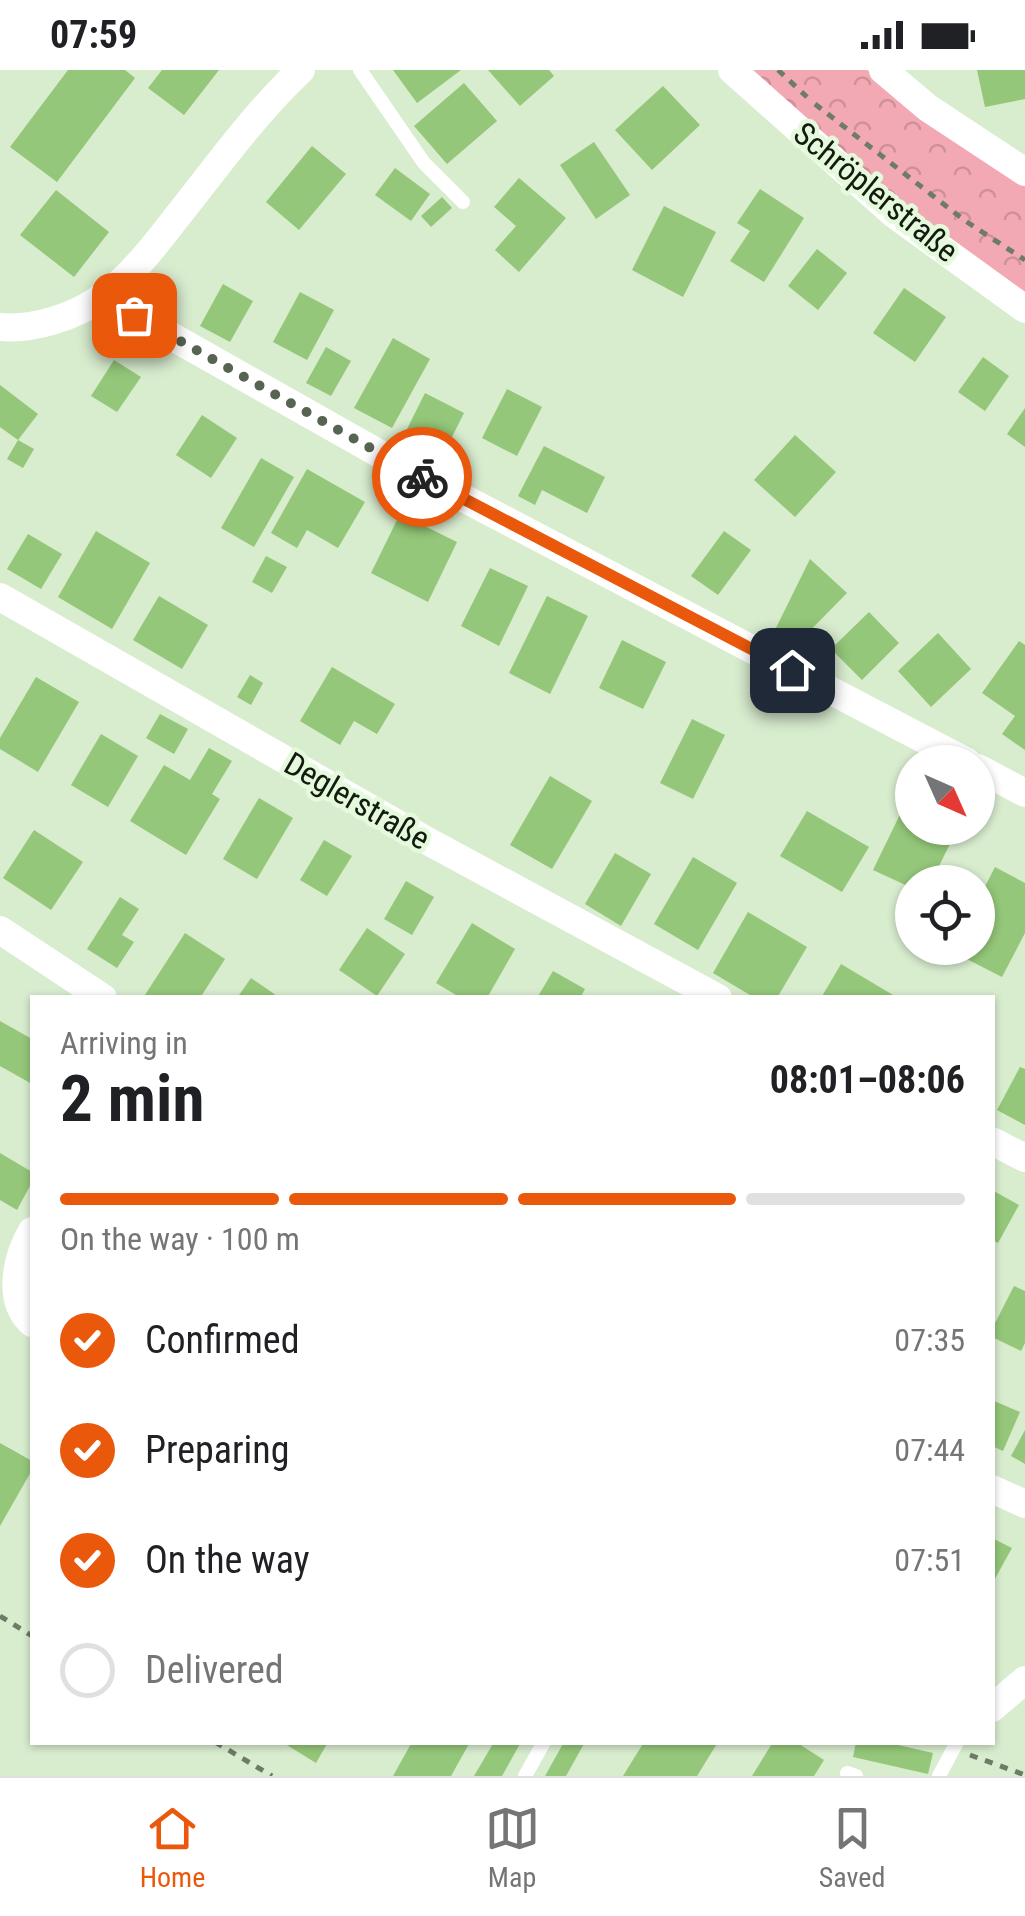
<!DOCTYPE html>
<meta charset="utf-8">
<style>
body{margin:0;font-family:"Roboto Condensed",sans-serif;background:#f6f6f6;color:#202124;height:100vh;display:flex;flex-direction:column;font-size:38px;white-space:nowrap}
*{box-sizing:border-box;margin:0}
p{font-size:32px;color:#757577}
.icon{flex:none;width:55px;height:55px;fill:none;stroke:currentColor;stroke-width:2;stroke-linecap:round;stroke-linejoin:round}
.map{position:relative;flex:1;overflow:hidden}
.panel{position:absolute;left:30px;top:925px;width:965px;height:750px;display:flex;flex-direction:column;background:#fff;border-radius:0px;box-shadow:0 2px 8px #0004}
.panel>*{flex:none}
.needle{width:65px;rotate:135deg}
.tools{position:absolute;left:895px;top:675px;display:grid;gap:20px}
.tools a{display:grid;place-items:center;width:100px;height:100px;border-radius:50%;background:#fff;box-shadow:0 2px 8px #0004;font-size:50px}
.pin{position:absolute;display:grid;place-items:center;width:85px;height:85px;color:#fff;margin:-42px;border-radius:20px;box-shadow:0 5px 15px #0006}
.courier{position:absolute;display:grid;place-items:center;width:100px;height:100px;margin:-50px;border:8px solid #ea580c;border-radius:50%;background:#fff;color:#222;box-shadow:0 2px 12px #0007}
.overview em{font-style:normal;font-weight:700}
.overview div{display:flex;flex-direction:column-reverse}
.overview{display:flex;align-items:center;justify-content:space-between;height:170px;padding:0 30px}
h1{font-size:65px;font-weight:700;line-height:75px}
.bar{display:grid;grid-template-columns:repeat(4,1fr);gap:15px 10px;align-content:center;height:120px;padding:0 30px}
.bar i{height:12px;border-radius:8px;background:#e0e0e0}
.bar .on{background:#ea580c}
.bar p{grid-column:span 4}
ol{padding:0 30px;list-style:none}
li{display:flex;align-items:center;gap:30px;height:110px}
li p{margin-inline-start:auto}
li .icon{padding:10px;border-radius:50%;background:#ea580c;color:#fff;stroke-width:4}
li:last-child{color:#757577}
li i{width:55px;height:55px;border:5px solid #e0e0e0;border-radius:50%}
.status{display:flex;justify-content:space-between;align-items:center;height:70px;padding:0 50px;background:#fff;direction:ltr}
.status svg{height:28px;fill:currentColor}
.tabs{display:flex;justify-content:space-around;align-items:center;height:140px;border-top:2px solid #e0e0e0;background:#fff;font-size:28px;color:#757577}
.tabs a{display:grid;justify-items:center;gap:5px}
.tabs .on{color:#ea580c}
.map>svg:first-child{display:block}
.forest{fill:url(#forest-crowns)}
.building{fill:#94c779}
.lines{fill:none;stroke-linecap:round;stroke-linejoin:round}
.path{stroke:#6e7b67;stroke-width:5;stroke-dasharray:8 8;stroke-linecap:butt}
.service{stroke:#fff;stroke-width:14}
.minor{stroke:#fff;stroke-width:28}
.done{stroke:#586452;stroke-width:10;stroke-dasharray:0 18}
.route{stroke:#ea580c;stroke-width:12}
.labels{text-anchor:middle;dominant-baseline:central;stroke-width:9;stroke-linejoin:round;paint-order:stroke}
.street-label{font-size:32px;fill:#131a0f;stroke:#e5f9dc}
</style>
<div class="status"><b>07:59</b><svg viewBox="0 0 49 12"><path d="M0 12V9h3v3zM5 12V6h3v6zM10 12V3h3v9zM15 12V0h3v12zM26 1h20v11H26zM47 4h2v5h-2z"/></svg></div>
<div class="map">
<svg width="1025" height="1706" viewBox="0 0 1025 1706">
<defs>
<pattern id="forest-crowns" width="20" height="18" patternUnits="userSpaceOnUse" patternTransform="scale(2.5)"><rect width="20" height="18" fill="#f3a9b3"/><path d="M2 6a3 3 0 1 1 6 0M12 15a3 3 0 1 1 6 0" fill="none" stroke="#cf9199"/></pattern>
</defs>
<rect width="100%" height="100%" fill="#d8ecce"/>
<path class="forest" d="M743,0H867L909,35L1025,116V230L900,141Z"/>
<g class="building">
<path d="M68,0H125L135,8L57,112L10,77Z"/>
<path d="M162,0H219L184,45L148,18Z"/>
<path d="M393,0H461L417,33Z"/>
<path d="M488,0H549L554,6L520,36Z"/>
<path d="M977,0H1025V29L985,37Z"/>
<path d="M464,13L497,51L447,94L414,56Z"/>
<path d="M663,16L700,55L652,100L615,60Z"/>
<path d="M594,72L630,125L596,149L560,95Z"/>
<path d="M312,76L346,104L299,160L266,132Z"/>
<path d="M395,98L430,124L411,151L375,125Z"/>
<path d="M519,108L566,148L519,202L495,180L516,156L494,137Z"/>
<path d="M760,119L804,148L764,212L730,191L750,161L737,153Z"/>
<path d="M56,120L109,162L74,207L20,165Z"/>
<path d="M442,127L452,138L431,157L421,146Z"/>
<path d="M664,136L716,162L683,227L632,200Z"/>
<path d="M817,179L847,203L818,240L788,216Z"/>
<path d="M223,214L253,231L230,272L200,256Z"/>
<path d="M904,218L946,247L915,292L873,263Z"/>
<path d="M300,222L334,240L307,290L273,272Z"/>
<path d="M393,268L430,289L392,358L354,338Z"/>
<path d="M326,277L351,291L331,326L306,313Z"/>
<path d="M983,287L1009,306L985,341L958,322Z"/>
<path d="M114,290L141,307L117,342L91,326Z"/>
<path d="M0,315L38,344L18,370L34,379L23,398L7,389L18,370L0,357Z"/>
<path d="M507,319L542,337L517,386L482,368Z"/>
<path d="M425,323L464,343L441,389L402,369Z"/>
<path d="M1025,338V377L1007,364Z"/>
<path d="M202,345L237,368L211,408L176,385Z"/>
<path d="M795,365L836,402L795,447L754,410Z"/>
<path d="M544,376L605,407L587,443L542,420L535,435L518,426Z"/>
<path d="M261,388L294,407L254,477L221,458Z"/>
<path d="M307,399L365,432L338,478L307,460L297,478L271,463Z"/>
<path d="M400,444L457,472L428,532L371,503Z"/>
<path d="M96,461L150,493L112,559L58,527Z"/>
<path d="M724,461L751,480L718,525L691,506Z"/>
<path d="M28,464L62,484L41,519L7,499Z"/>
<path d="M266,486L287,497L272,523L252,512Z"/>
<path d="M810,489L847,523L793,578L774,562Z"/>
<path d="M490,498L528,516L499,576L461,556Z"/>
<path d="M159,526L208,555L182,599L133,570Z"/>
<path d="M547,526L588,546L550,624L509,603Z"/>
<path d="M869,542L899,573L862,610L831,579Z"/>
<path d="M938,563L971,599L931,637L898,601Z"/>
<path d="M622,570L666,592L643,639L599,618Z"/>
<path d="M1019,571L1025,575V680L1002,664L1015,646L982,623Z"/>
<path d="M332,597L395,634L377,664L354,651L340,675L300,651Z"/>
<path d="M250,605L263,613L251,635L237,627Z"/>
<path d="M36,607L79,632L38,702L0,679V668Z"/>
<path d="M160,644L188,659L174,684L146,668Z"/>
<path d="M692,649L725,665L693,729L660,713Z"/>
<path d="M101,664L138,686L108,737L71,715Z"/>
<path d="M209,678L232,691L212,724L220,729L186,785L130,751L164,695L190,710Z"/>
<path d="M550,706L592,731L552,799L510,775Z"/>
<path d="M259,728L293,748L257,809L223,789Z"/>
<path d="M908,728L912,731V758H958L931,812H912V818L873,800Z"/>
<path d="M807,741L869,777L842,822L780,786Z"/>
<path d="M34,760L83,792L51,840L3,808Z"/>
<path d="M324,770L352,786L327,826L300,810Z"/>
<path d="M615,783L651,804L621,856L585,834Z"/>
<path d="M693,787L737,813L698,880L654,854Z"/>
<path d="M995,797L1025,813V863L1002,907L951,881L953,878H978V830Z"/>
<path d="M406,811L434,827L412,865L384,849Z"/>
<path d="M120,827L139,839L122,865L134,872L117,898L87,879Z"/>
<path d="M748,842L807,877L777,928H755L713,903Z"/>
<path d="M472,853L515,879L487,928H461L436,913Z"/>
<path d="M367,858L405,884L377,926L339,900Z"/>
<path d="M185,863L225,889L200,928H143Z"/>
<path d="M841,894L898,928H821Z"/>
<path d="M553,901L585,919L580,928H537Z"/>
<path d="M251,908L280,928H237Z"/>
<path d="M0,951L32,969V1014L0,996Z"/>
<path d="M1020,997L1025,999V1055L997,1040Z"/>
<path d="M0,1083L32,1102V1112L17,1140L0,1130Z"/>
<path d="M992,1120L1019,1135L998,1173L992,1170Z"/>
<path d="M1014,1216L1025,1221V1273L1021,1281L992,1267V1259Z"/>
<path d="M992,1330L1020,1342L1003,1381L992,1376Z"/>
<path d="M1025,1360V1394L1011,1386Z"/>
<path d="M0,1373L32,1391V1400L0,1456Z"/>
<path d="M992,1468L1012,1478L992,1514Z"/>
<path d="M282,1672H328L316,1693Z"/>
<path d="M412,1672H470L451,1706H393Z"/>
<path d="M494,1672H521L502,1706H474Z"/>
<path d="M564,1672H585L566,1706H545Z"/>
<path d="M644,1672H718L697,1706H623Z"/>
<path d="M773,1672H796L824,1690L814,1706H752Z"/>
<path d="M856,1672H885L933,1683L928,1704L853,1687Z"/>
</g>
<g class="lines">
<g class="path">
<path d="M778,0L807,27"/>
<path d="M815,34L964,150L1025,190"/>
<path d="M0,1546L32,1566"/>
<path d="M215,1672L272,1706"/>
<path d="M970,1685L1025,1705"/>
</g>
<g class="service">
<path d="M360,0L424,93L463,132"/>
<path d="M847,1703L856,1706"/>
<path d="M525,1706L544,1672"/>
<path d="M939,1706L957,1672"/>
</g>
<g class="minor">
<path d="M732,0L895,145L1025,239"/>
<path d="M883,0L928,38L1025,102"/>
<path d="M102,227L387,388L967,692"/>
<path d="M0,257C33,260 75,247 102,227C130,208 155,175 176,148C216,98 254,44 301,0"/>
<path d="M0,527L422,768L718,928"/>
<path d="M978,698L1025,723"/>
<path d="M0,860L103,928"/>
<path d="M992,1071L1025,1088"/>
<path d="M32,1161C17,1186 6,1230 32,1253"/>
<path d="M992,1419L1025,1434"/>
<path d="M992,1638L1025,1610"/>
</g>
</g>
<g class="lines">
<path class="done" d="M134,245L422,407"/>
<path class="route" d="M422,407L792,600"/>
</g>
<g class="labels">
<g class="street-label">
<text transform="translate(876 122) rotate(39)">Schröplerstraße</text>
<text transform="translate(357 731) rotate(30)">Deglerstraße</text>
</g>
</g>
</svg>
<div class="tools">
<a><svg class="needle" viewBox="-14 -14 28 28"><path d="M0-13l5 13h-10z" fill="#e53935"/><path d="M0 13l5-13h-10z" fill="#757577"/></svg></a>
<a><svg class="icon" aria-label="locate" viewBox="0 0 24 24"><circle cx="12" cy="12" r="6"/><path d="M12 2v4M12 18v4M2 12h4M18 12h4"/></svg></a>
</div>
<div class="pin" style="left:134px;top:245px;background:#ea580c"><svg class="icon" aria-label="bag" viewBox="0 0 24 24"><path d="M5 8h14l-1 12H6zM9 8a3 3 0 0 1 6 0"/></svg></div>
<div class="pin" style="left:792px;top:600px;background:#1f2937"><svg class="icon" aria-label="home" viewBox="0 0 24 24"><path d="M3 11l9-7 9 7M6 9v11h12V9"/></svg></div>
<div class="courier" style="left:422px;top:407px"><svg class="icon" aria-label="bike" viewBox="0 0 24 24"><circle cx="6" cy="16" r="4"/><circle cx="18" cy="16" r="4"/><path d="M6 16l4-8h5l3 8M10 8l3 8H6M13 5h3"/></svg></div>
<section class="panel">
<div class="overview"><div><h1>2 min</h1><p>Arriving in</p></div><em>08:01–08:06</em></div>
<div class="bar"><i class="on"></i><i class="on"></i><i class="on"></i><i></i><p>On the way · 100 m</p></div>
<ol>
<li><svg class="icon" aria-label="check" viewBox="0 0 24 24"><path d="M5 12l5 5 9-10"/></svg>Confirmed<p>07:35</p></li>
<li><svg class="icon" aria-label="check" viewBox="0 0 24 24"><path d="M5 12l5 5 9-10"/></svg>Preparing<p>07:44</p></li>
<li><svg class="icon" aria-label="check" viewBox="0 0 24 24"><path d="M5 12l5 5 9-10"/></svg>On the way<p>07:51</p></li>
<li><i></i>Delivered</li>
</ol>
</section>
</div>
<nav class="tabs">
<a class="on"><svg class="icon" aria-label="home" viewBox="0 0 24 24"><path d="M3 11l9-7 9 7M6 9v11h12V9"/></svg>Home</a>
<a><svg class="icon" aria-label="map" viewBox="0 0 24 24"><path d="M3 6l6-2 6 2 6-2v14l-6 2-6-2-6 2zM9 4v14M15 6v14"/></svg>Map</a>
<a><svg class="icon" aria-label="saved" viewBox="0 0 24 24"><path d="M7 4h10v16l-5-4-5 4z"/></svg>Saved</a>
</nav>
